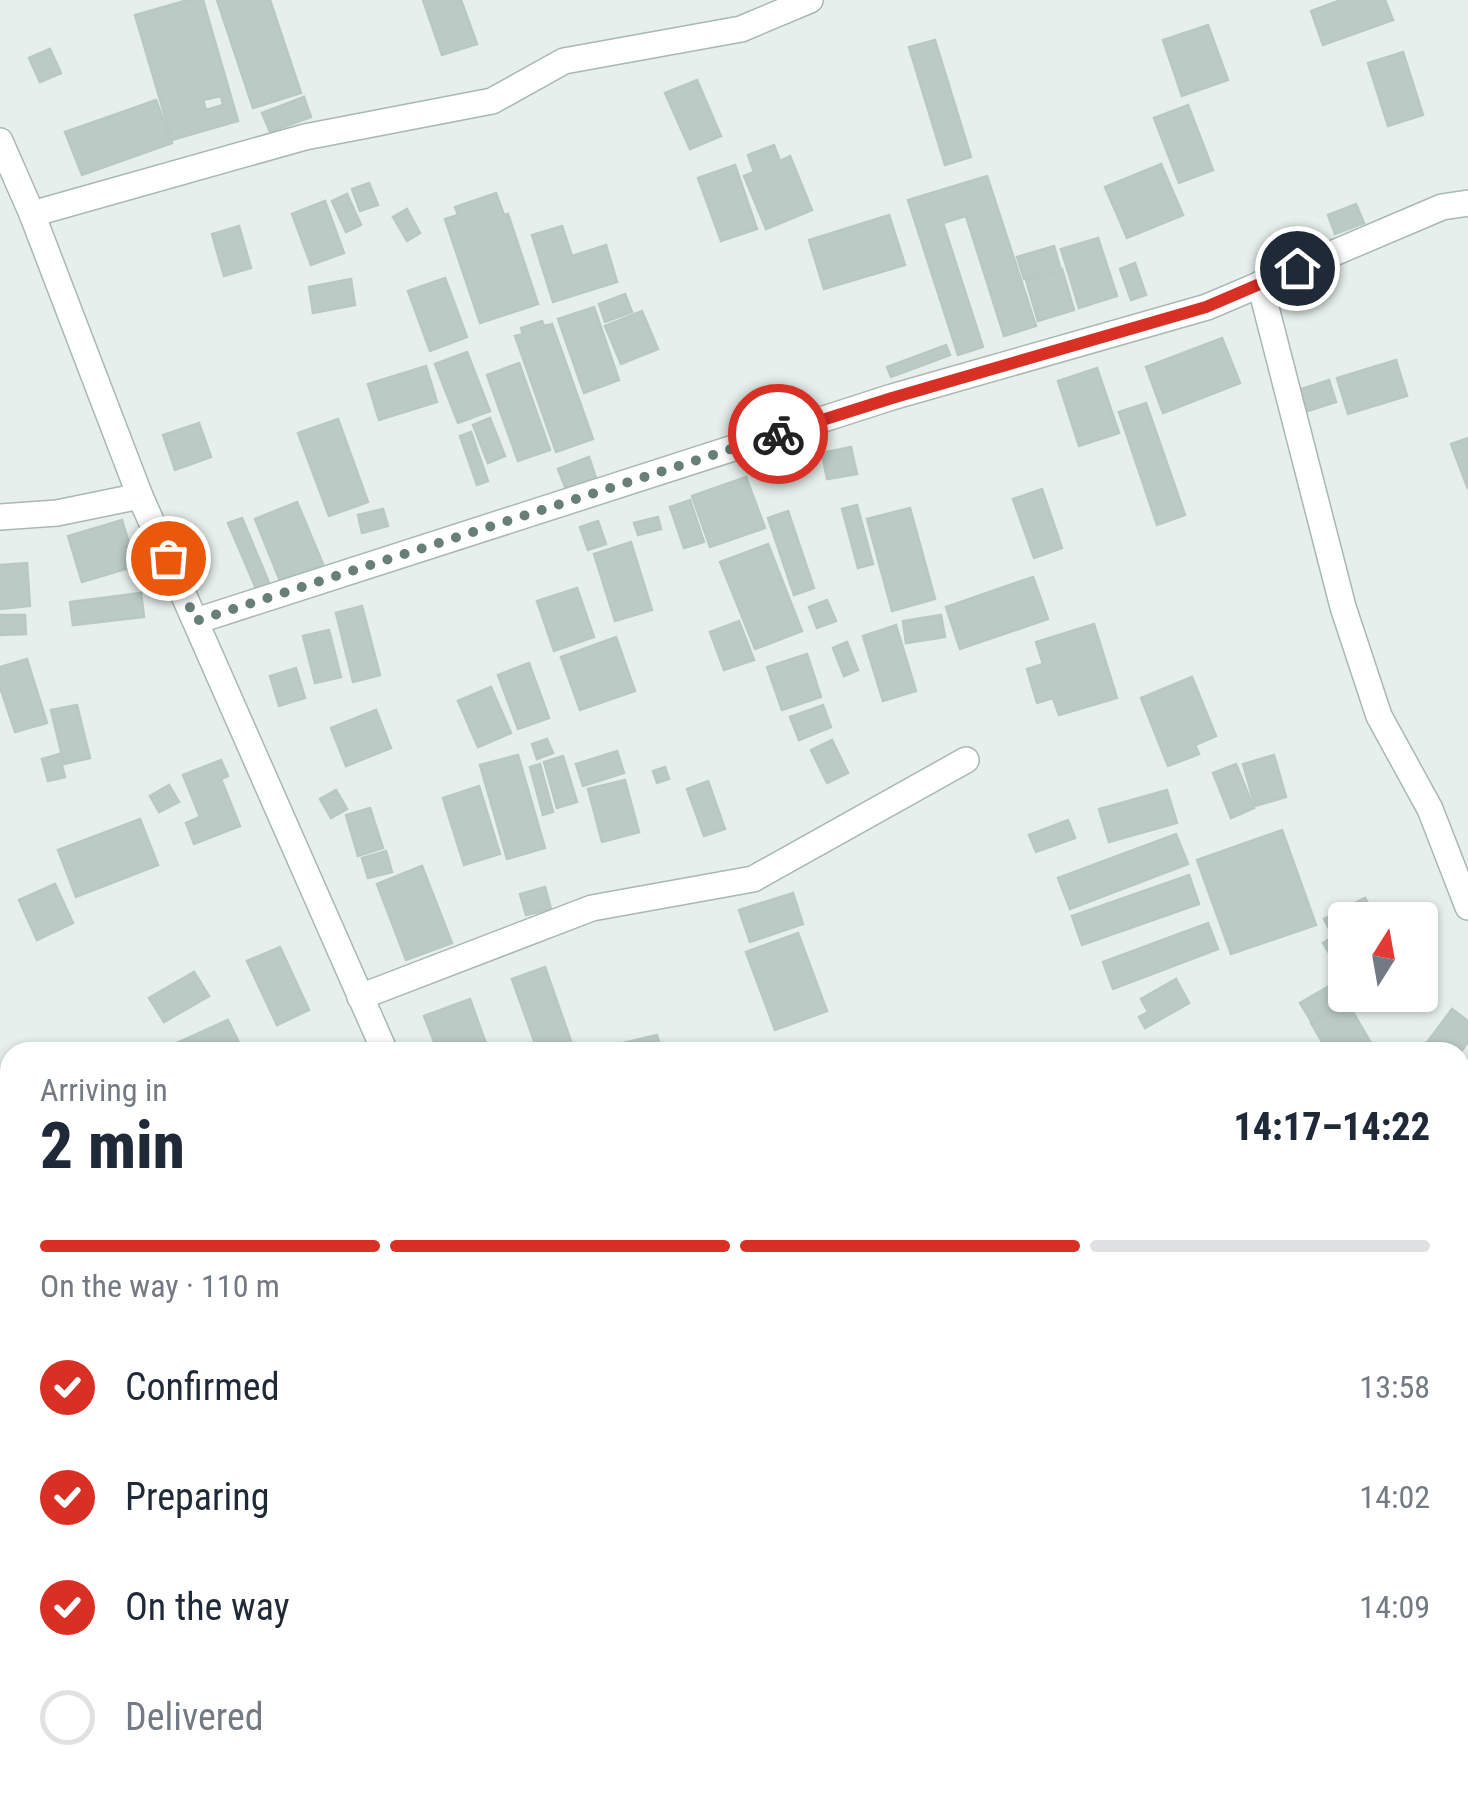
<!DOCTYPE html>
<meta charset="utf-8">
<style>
body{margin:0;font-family:"Roboto Condensed",sans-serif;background:#f2f2f3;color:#1f2937;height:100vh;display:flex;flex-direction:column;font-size:38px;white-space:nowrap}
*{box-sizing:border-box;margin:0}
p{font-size:32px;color:#747a83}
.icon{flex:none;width:55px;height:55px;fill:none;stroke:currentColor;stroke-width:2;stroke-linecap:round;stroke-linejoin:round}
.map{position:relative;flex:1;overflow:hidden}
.side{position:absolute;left:0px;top:1042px;width:1470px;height:752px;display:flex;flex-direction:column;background:#fff;border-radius:30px 30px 0 0;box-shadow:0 2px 8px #0004}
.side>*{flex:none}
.needle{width:65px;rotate:11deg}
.buttons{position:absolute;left:1328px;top:902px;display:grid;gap:20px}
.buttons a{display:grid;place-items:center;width:110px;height:110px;border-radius:10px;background:#fff;box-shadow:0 2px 8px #0004;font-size:50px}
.pin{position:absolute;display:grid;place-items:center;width:85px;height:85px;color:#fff;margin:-42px;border:5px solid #fff;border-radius:50%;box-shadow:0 2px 10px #0007}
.courier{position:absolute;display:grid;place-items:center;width:100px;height:100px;margin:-50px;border:8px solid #d93025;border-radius:50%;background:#fff;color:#222;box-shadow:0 2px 12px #0007}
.head em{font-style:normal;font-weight:800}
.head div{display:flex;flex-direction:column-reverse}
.head{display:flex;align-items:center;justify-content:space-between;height:170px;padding:0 40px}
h1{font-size:65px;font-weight:800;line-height:75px}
.bar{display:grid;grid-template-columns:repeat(4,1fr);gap:15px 10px;align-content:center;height:120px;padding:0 40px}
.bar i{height:12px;border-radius:8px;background:#e0e1e3}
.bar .selected{background:#d93025}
.bar p{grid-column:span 4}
ol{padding:0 40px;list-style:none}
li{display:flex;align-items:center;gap:30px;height:110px}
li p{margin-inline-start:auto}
li .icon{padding:10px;border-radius:50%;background:#d93025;color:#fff;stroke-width:4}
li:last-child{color:#747a83}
li i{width:55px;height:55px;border:5px solid #e0e1e3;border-radius:50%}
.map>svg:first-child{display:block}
.building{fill:#bbcac4;stroke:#b8c9c2;stroke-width:2.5;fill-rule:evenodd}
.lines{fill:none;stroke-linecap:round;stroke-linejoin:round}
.minor-casing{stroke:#a8b8b2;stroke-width:28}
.minor{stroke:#fff;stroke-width:25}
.done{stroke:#687f78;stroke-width:10;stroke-dasharray:0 18}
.route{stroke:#d93025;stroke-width:12}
</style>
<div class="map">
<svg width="1468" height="1793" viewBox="0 0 1468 1793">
<rect width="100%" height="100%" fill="#e6efeb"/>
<g class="building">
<path d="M188,0H203L238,121L172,140L135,15ZM221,96L223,105L206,110L203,100Z"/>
<path d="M217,0H270L301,93L253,108Z"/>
<path d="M423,0H461L477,44L442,55Z"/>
<path d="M1341,0H1385L1393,20L1323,45L1311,11Z"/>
<path d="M1208,25L1228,80L1182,96L1163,40Z"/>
<path d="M935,40L971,157L945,165L909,47Z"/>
<path d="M50,49L61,73L40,82L29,58Z"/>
<path d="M1403,52L1423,115L1388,126L1368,63Z"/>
<path d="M697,80L721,136L690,149L665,93Z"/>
<path d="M304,97L311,117L270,132L262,113Z"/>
<path d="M156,100L172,143L82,175L65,132Z"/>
<path d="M1188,105L1213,170L1179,183L1154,118Z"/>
<path d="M774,145L780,161L790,156L812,210L766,229L744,176L754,172L748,155Z"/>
<path d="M1161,164L1183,215L1127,238L1105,187Z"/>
<path d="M735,165L757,229L721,241L698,178Z"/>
<path d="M987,176L1036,326L1004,336L966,216L943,223L983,347L958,355L908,200Z"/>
<path d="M369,183L378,205L360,211L352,189Z"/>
<path d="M496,193L504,215L508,214L538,304L480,323L445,219L458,215L455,207Z"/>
<path d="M347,194L361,225L346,232L332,201Z"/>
<path d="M325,201L344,253L311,265L292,214Z"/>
<path d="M1356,204L1364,223L1335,234L1328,215Z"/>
<path d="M407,209L420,233L407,241L393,217Z"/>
<path d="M889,215L905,265L824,289L809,240Z"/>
<path d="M239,226L251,268L224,276L212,234Z"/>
<path d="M562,226L572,256L606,245L617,282L553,302L532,235Z"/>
<path d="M1098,238L1117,296L1079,308L1061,249Z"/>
<path d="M1054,246L1060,267L1024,279L1017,257Z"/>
<path d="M1135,263L1146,295L1131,300L1120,269Z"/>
<path d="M1062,269L1074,310L1038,321L1026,280Z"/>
<path d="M445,278L467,337L430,351L408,291Z"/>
<path d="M351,279L355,305L313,313L309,287Z"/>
<path d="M625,294L632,312L605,322L599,304Z"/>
<path d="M594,307L619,380L584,393L558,319Z"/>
<path d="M642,311L658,349L621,364L605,326Z"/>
<path d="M542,321L544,326L552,324L593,439L556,452L515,336L523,334L521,328Z"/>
<path d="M1222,338L1240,383L1163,413L1146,367Z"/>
<path d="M946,345L950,355L891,377L887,367Z"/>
<path d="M467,352L490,411L458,423L435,364Z"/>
<path d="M1396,360L1407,396L1348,414L1337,378Z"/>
<path d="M519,363L550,450L518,461L487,375Z"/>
<path d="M426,366L437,402L379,420L368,384Z"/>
<path d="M1097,368L1119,433L1079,446L1058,381Z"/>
<path d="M1329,380L1336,402L1302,413L1295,391Z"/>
<path d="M1146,403L1185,515L1157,525L1119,412Z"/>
<path d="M490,418L505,456L488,463L473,425Z"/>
<path d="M338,419L368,502L329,516L298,433Z"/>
<path d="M199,423L211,457L175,470L163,435Z"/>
<path d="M471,432L488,481L477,485L460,436Z"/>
<path d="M1468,438V489L1451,444Z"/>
<path d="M851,447L857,474L827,479L822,453Z"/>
<path d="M589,457L597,481L567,492L558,469Z"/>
<path d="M746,477L765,528L710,547L692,496Z"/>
<path d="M1042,489L1062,548L1034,558L1013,499Z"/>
<path d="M690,500L704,542L684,548L670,507Z"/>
<path d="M297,502L323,564L280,581L255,519Z"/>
<path d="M857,505L873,564L858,568L842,509Z"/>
<path d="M910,508L935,599L892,611L867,519Z"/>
<path d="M383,509L388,526L362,533L358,515Z"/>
<path d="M788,511L814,588L794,595L768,518Z"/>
<path d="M658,517L661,529L638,535L634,523Z"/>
<path d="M242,518L270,585L257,591L228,523Z"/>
<path d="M122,520L136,566L82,582L68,536Z"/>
<path d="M598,521L606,544L588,550L580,527Z"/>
<path d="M631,542L652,610L615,621L594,554Z"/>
<path d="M768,544L802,631L755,649L720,562Z"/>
<path d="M27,563L30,606L0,609V565Z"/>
<path d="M1033,577L1048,619L960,649L946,607Z"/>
<path d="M577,588L594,637L554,651L537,601Z"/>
<path d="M141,593L144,617L73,625L70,602Z"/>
<path d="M827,600L836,621L817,628L809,607Z"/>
<path d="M362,606L380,675L353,682L336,613Z"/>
<path d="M0,615H25L26,634L0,635Z"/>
<path d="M941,615L945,637L906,643L903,621Z"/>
<path d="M739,621L754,660L724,670L710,632Z"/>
<path d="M1094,624L1117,698L1059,715L1053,698L1037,703L1027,669L1043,664L1036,642Z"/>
<path d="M896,625L916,691L883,701L863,636Z"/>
<path d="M329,630L341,677L315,683L303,636Z"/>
<path d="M616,637L635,691L580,710L561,657Z"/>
<path d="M847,642L858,670L844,676L833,648Z"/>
<path d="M807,654L821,697L782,710L767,667Z"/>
<path d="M27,659L47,723L15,732L0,687V667Z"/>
<path d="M529,663L549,718L518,729L498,675Z"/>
<path d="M296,668L305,698L279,706L270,676Z"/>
<path d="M1192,677L1216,736L1195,745L1199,754L1168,766L1141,698Z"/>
<path d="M491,687L511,733L478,747L458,701Z"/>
<path d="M77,705L90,758L64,764L51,710Z"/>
<path d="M823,705L831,727L799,740L790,717Z"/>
<path d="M376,710L391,748L346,766L331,728Z"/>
<path d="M547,739L553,753L537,759L532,744Z"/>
<path d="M832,740L848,773L827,783L811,750Z"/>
<path d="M617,751L624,773L583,786L576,764Z"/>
<path d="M59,754L65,777L48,781L42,759Z"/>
<path d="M518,755L545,848L507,859L480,765Z"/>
<path d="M1274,755L1286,797L1255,806L1243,764Z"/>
<path d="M563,756L577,802L557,808L544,762Z"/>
<path d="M221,760L228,776L221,779L240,826L194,844L186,823L200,817L183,775Z"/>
<path d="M540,764L553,812L543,815L530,767Z"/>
<path d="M1236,764L1254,808L1231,818L1213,773Z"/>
<path d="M665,767L669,779L657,783L653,771Z"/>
<path d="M625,780L639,832L602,842L588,789Z"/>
<path d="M708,781L725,829L704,836L687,789Z"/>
<path d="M169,785L179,802L159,812L150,796Z"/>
<path d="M479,786L500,854L464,865L443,798Z"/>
<path d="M336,790L347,809L331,818L320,799Z"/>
<path d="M1167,790L1177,823L1109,842L1099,809Z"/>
<path d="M370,808L383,848L358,856L346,815Z"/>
<path d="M140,819L158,865L76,897L58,850Z"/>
<path d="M1068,820L1075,838L1036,852L1029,835Z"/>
<path d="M1282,830L1316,925L1231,954L1197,860Z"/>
<path d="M1176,834L1188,864L1070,909L1058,878Z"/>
<path d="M386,851L392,872L368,878L362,858Z"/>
<path d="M422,866L452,943L406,960L377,884Z"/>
<path d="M1189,875L1199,904L1082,945L1072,916Z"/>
<path d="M55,884L73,923L37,940L19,900Z"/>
<path d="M545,887L551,909L526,915L520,894Z"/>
<path d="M793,893L803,924L750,942L739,910Z"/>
<path d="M1365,898L1372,910L1354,920H1345V925L1331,932L1324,919Z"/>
<path d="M1208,923L1218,949L1113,989L1103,962Z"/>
<path d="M1345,930V954L1334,961L1323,943Z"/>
<path d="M798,933L827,1011L775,1030L746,952Z"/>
<path d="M280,947L309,1010L277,1025L247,961Z"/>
<path d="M545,967L573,1047L555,1052H538L512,979Z"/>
<path d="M194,972L209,996L164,1022L149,998Z"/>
<path d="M1176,979L1189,1003L1145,1028L1139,1017L1148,1012L1141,999Z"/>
<path d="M1331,985L1342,1002L1311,1021L1300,1003Z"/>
<path d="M470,999L489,1052H438L424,1016Z"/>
<path d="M1347,1002L1375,1050L1370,1052H1328L1311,1023Z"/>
<path d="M1452,1009L1468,1021V1042L1460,1053L1420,1052Z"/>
<path d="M228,1020L242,1049L233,1052H173L170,1046Z"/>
<path d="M657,1035L662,1052H617L615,1045Z"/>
<path d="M1468,1105V1146L1460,1140V1106L1465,1109Z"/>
<path d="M1460,1152L1468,1158V1188L1464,1194L1460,1192Z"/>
<path d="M1468,1454V1499L1460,1489V1461Z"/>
<path d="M10,1538V1581L0,1562V1543Z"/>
<path d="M1467,1749L1468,1750L1467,1793L1458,1785L1460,1758Z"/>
<path d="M4,1772L10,1776V1785H28L38,1793H0Z"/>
<path d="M649,1785H661L665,1793H640L638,1790Z"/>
<path d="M803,1785H857L858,1787L845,1793H806Z"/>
<path d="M884,1785H936L921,1793H889Z"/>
</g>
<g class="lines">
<defs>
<g id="minor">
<path d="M0,141L32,214L140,496L385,1052"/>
<path d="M32,214L305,137L492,101L564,61L741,29L810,0"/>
<path d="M1260,284L1343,607L1379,716L1430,809L1468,907"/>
<path d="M0,517L57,513L140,496"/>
<path d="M196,621L892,397L1207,307L1442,207L1468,203"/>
<path d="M360,997L592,908L753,879L966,760"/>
<path d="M1460,1376L1468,1382"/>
<path d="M0,1595L10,1600"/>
<path d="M294,1785L306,1793"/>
<path d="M708,1785L711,1793"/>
<path d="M1306,1785L1317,1793"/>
</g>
</defs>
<use href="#minor" class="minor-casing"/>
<use href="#minor" class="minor"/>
</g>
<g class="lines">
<path class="done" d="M168,558L196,621L778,434"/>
<path class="route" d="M778,434L892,398L1206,307L1297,268"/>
</g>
</svg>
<div class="buttons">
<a><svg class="needle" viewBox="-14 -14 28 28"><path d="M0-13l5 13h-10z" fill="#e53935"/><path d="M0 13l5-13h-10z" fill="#747a83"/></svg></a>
</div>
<div class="pin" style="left:168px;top:558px;background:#ea580c"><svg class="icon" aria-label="bag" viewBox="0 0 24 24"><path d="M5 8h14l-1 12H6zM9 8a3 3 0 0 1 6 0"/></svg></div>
<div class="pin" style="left:1297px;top:268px;background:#1f2937"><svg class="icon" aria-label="home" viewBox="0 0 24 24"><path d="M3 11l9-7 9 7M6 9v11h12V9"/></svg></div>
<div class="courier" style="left:778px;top:434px"><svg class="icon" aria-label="bike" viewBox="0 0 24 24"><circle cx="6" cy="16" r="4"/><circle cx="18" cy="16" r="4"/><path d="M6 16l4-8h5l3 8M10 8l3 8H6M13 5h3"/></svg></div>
<section class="side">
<div class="head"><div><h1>2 min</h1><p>Arriving in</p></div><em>14:17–14:22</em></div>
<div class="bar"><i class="selected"></i><i class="selected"></i><i class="selected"></i><i></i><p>On the way · 110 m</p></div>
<ol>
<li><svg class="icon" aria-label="check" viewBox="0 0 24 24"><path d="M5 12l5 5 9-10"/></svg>Confirmed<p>13:58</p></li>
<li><svg class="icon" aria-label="check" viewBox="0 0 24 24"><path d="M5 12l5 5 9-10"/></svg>Preparing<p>14:02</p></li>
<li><svg class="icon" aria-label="check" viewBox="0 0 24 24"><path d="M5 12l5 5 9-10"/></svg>On the way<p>14:09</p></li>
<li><i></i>Delivered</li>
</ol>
</section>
</div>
